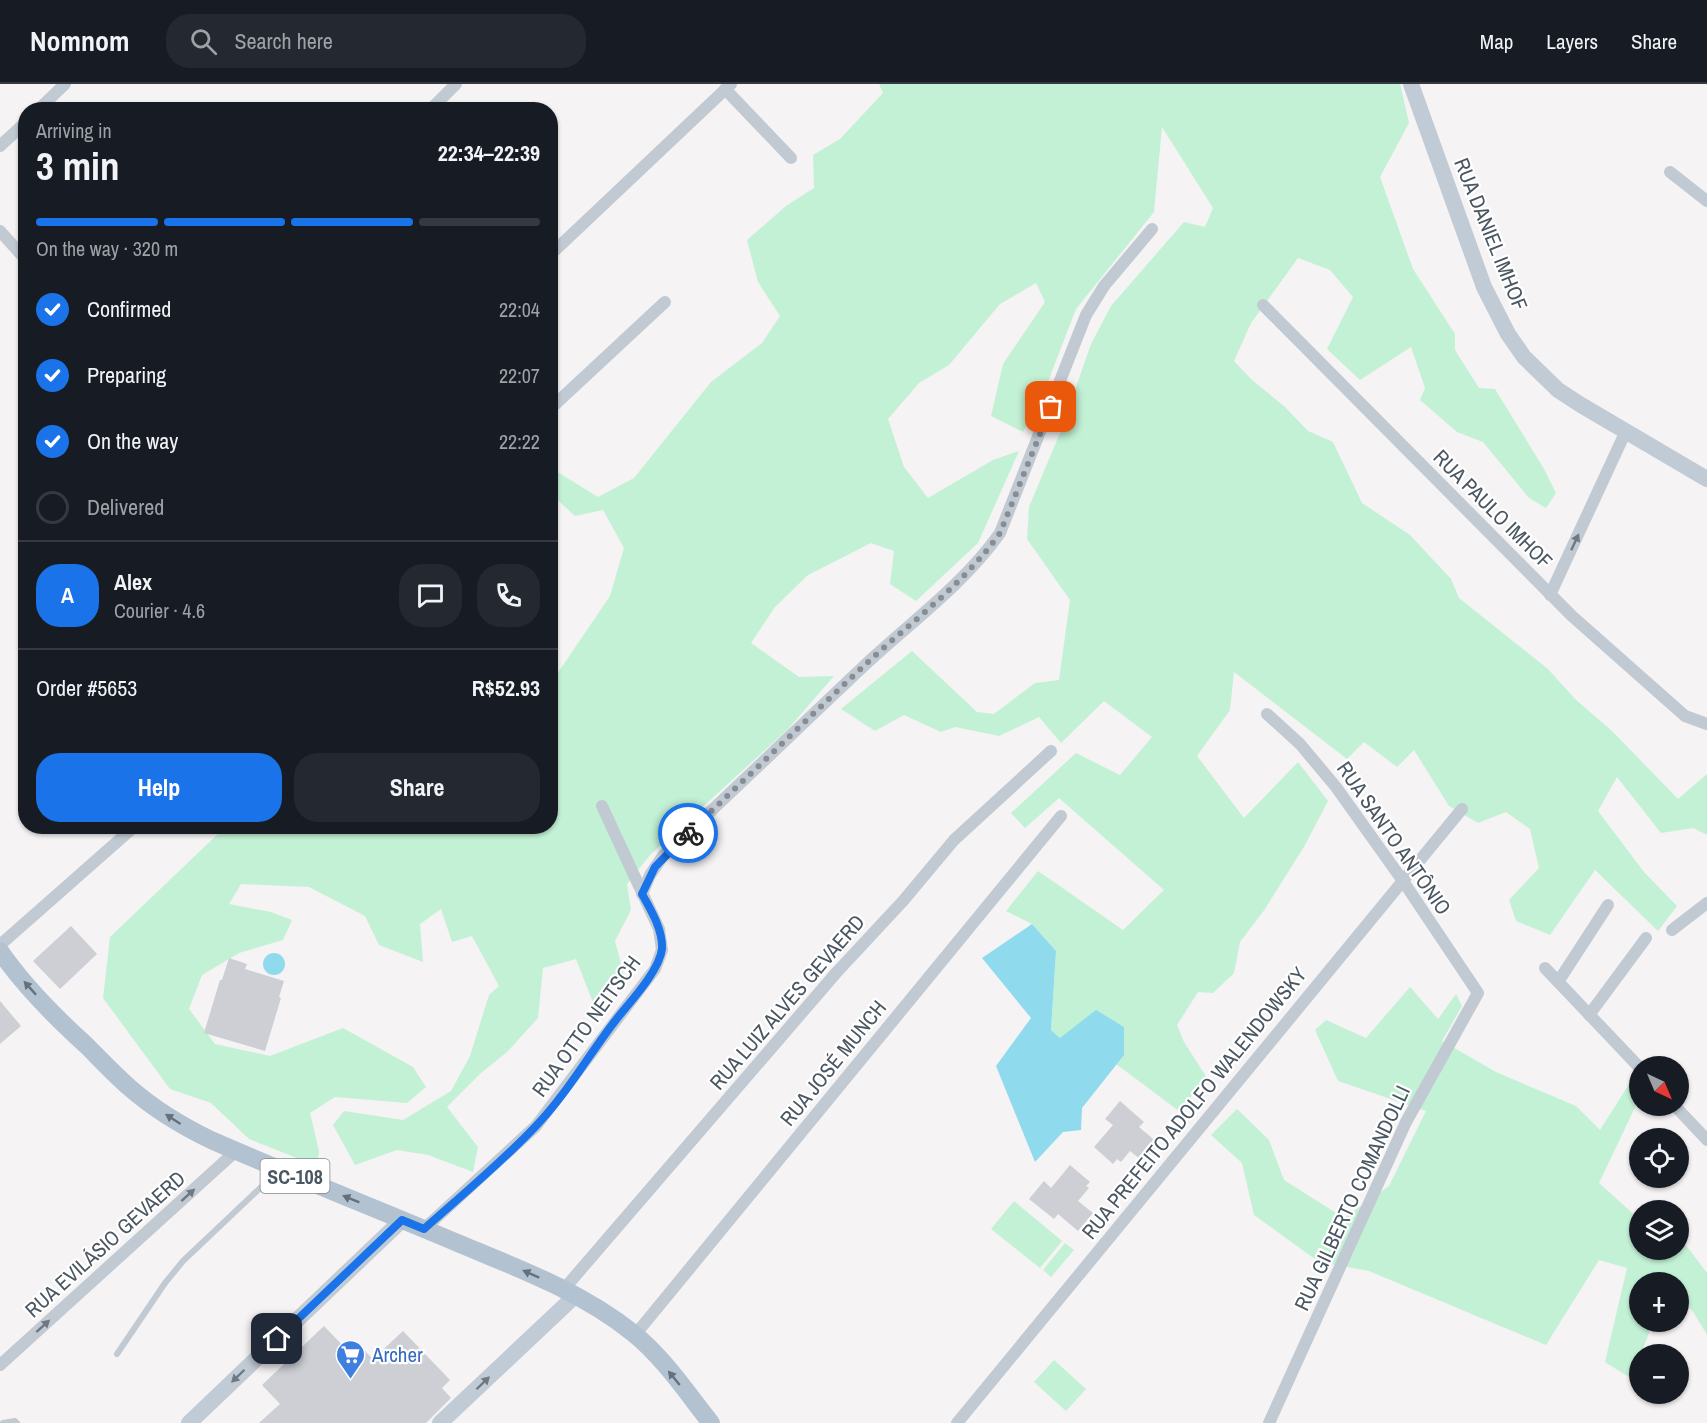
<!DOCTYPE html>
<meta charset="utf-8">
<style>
body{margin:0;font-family:"Archivo Narrow",sans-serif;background:#242831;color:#f1f3f6;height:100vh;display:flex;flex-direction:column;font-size:22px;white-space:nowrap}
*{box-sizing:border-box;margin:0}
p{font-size:20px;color:#9ea1a6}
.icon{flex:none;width:33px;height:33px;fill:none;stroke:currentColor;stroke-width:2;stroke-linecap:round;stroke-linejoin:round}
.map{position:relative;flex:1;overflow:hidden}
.drawer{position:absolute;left:18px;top:18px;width:540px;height:732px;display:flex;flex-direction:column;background:#171b24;border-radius:24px;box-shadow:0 2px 4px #0004}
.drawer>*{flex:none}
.needle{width:39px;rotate:136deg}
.buttons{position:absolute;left:1629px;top:972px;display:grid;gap:12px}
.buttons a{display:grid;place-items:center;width:60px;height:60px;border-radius:50%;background:#171b24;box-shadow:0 2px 4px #0004;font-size:30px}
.pin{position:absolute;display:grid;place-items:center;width:51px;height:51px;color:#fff;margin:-26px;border-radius:12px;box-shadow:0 3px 9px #0006}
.courier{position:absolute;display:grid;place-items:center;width:60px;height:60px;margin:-30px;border:4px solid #1a73e8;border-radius:50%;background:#fff;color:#222;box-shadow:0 2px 8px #0007}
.head em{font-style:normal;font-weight:700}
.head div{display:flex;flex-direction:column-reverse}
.head{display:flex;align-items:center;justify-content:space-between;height:102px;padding:0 18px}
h1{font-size:39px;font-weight:700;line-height:45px}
.bar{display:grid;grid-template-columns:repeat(4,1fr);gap:9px 6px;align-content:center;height:72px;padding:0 18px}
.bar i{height:8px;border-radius:4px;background:#363941}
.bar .current{background:#1a73e8}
.bar p{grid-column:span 4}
.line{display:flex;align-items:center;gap:15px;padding:0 18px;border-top:2px solid #363941}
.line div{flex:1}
.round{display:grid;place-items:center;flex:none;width:63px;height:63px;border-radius:24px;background:#242831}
ol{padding:0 18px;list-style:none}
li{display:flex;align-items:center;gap:18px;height:66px}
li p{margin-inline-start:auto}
li .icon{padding:6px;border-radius:50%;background:#1a73e8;color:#fff;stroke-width:4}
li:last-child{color:#9ea1a6}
li i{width:33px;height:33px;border:3px solid #363941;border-radius:50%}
.button{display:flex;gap:12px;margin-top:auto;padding:12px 18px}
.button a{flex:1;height:69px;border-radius:24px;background:#1a73e8;color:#fff;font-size:24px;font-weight:700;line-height:69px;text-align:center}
.button a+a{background:#242831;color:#f1f3f6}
header{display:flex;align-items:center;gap:36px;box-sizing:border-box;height:84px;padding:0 30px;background:#171b24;border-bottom:2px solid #363941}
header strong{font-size:28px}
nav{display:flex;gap:33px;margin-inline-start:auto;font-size:21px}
.search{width:420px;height:54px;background:#242831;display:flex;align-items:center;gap:15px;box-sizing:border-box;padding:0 21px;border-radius:24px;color:#9ea1a6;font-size:22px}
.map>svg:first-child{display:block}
.green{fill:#c3f1d5}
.water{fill:#90daee}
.building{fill:#cdcfd5}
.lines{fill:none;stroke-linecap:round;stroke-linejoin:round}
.lane{stroke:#c1cad2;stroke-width:6}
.street{stroke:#c1cad2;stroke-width:12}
.secondary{stroke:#c1cbd6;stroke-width:16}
.primary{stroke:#b3c2d1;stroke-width:18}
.oneway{fill:#6e7983}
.oneway2{fill:#64717d}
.oneway3{fill:#6e7984}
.done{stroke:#868d94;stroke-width:6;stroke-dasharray:0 10.8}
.route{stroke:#1a73e8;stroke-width:8}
.labels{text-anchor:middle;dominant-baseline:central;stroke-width:4.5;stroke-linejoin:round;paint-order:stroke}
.shield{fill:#fff;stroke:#808990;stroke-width:1.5}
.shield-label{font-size:20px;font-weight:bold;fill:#4a5661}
.street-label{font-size:21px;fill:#4a5661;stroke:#fff}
.shop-label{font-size:21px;fill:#366cbe;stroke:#fff;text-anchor:start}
</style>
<header>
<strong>Nomnom</strong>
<div class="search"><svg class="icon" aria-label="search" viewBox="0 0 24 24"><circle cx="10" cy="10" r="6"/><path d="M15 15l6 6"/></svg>Search here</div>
<nav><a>Map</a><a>Layers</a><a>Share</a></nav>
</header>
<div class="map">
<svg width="1707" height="1339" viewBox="0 0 1707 1339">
<rect width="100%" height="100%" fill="#f5f3f3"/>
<g class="green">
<path d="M879,0H1400L1409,39L1380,93L1413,185L1455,250V266L1479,304L1495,305L1544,385L1556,409L1546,424L1529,414L1483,358L1457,348L1420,316L1425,304L1411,263L1360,296L1327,265L1353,213L1330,186L1298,174L1251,239L1234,277L1252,296L1285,323L1308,347L1333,358L1362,419L1410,451L1451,495L1459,514L1548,585L1575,615L1612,647L1678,715L1707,690V751L1693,744L1661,749L1617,693L1598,727L1644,788L1677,822L1658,847L1595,786L1550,851L1516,837L1509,816L1539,784L1530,745L1506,728L1478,739L1449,722L1414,666L1397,683L1364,658L1347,675L1234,588L1230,626L1197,672L1244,734L1298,678L1328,717L1305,761L1265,825L1240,858L1234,889L1213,909L1198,908L1177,941L1184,958L1207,994L1179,1027L1116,980L1124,971L1060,954L1051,946L1056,867L1032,840L1006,827L1038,787L1123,846L1164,806L1059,714L1025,744L1011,729L1076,669L1120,691L1152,653L1104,617L1061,659L1039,633L999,652L955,643L941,648L904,631L875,647L841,625L912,567L977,628L994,630L1035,599L1059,596L1070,516L1027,455L1029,423L1060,349L1091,260L1111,222L1184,138L1205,143L1213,124L1162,43L1154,128L1076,225L1042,313L1023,348L991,332L1003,280L1045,218L1036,199L1000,220L949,281L919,299L888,335L904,383L928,414L993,376L1019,367L978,459L916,517L890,500L894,467L871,459L808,491L775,523L751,559L799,593L834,592L788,645L650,771L627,800L631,826L615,857L624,891L594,921L576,875L543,884L538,934L507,968L481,989L447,1023L478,1063L473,1088L428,1071L397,1066L355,1081L333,1041L344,1027L403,1036L451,1007L470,972L489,911L499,902L472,852L452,858L441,825L420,840L423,878L379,861L365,832L309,803L241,800L229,820L271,828L292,836L283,856L239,869L202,891L189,925L215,960L270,972L343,944L413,983L426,1003L407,1019L335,1013L310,1029L319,1067L317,1082L249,1055L211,1019L170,1005L103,914L110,853L221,747L218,743L550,742L551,599L610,512L624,464L603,426L575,432L551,410V384L598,413L634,394L711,298L762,259L780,232L758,198L747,156L786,122L814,104L813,71L840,55L883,9Z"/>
<path d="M1410,903L1438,935L1456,910L1462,922L1442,957L1496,988L1576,1022L1600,1046L1631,997L1638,1017L1599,1099L1639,1135L1640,1166H1678L1679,1152L1707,1189V1251C1701,1239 1679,1209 1678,1198H1640V1238H1653L1641,1270H1640L1632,1295L1605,1278L1627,1184L1599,1176L1546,1261L1369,1187L1319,1178L1254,1131L1242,1079L1211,1051L1237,1025L1269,1056L1284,1096L1344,1134L1389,1102L1426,1027L1338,997L1315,946L1326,936L1366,954Z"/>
<path d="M1014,1117L1062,1157L1040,1184L991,1145Z"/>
<path d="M1065,1159L1074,1166L1051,1193L1043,1186Z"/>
<path d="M1054,1276L1086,1305L1066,1327L1034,1298Z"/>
</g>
<g class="water">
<path d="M1032,840L1056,867L1051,946L1060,954L1096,926L1124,943V971L1082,1024L1081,1046L1063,1048L1035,1078L996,982L1031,934L982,874Z"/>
<circle cx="274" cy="880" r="11"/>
</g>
<g class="building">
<path d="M71,842L97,870L60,905L33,877Z"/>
<path d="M229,874L247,880L245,885L284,897L279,913L281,914L265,967L204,949L220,896H222Z"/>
<path d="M0,917L21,942L0,960Z"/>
<path d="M1120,1017L1144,1038L1139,1043L1159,1060L1144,1078L1130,1067L1121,1078L1117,1075L1113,1080L1094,1063L1113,1041L1105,1035Z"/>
<path d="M1070,1081L1090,1098L1086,1102L1089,1104L1078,1117L1093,1129L1078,1147L1058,1130L1054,1135L1029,1115L1044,1097L1051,1104Z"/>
<path d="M324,1242L350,1269L359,1261L373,1275L403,1247L450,1296L442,1304L451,1314L426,1339H259L280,1320L262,1301Z"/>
</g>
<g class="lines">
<g class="lane">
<path d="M117,1270L165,1199L183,1177L277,1088"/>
<path d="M3,1339L15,1337L17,1339"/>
</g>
<g class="street">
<path d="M725,5L791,74"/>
<path d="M38,26L65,0"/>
<path d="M430,26L456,0"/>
<path d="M0,62L26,38"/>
<path d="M1670,88L1707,117"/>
<path d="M0,147L26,176"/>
<path d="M550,171L731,0"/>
<path d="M1263,221L1572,532L1685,632L1707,640"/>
<path d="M550,325L665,218"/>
<path d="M1550,511L1626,347"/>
<path d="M1267,630L1300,660L1336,703L1403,797L1478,909L1406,1038L1269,1339"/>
<path d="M642,810L650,791L663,772C731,709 798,644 866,580C911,538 964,500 1000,449L1086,231L1104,202L1152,145"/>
<path d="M1672,846L1707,819"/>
<path d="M0,861L135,742"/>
<path d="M1545,884L1640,984"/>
<path d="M1558,898L1608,821"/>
<path d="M1589,931L1646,854"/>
<path d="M1675,1022L1707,1056"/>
<path d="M424,1145L536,1042L655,885L662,866L659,845L602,722"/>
<path d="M564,1205L836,889L903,817L954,756L1051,667"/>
<path d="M635,1251L1061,732"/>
<path d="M0,1281L236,1067"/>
<path d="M957,1339L1462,725"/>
</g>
<g class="secondary">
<path d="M1411,0L1484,203L1508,250L1524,273L1558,306L1581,321L1707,395"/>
<path d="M189,1339L402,1136"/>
<path d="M440,1339L576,1211"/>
</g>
<path class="primary" d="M0,867C24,902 55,933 87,962C101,976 115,991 130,1004C154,1025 182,1042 211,1056C293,1092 377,1125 460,1160C520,1185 582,1208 633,1249C664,1274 687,1309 711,1339"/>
</g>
<defs><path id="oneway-solid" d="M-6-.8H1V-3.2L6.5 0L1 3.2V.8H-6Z" transform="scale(1.5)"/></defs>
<g class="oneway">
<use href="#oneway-solid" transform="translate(1575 458) rotate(-65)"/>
<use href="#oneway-solid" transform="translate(188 1111) rotate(-42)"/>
<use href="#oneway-solid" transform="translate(43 1242) rotate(-42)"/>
</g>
<g class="oneway2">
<use href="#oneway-solid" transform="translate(30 904) rotate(-132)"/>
<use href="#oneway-solid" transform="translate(173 1035) rotate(-147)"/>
<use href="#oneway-solid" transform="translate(351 1115) rotate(-158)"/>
<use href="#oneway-solid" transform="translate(531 1190) rotate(-156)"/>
<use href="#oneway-solid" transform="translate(674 1294) rotate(-129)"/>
</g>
<g class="oneway3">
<use href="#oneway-solid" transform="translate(238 1292) rotate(136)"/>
<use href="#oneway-solid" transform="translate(483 1299) rotate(-44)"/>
</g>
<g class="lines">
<path class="done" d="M688,749C748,693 807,635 867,579C912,537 964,500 1000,449L1051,323"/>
<path class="route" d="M277,1255L402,1136L424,1145C461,1112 501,1079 535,1043C566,1011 588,972 615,937C629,919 659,888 662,865C663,846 651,826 642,810L655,783L688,749"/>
</g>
<defs>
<symbol id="supermarket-pin" viewBox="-11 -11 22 30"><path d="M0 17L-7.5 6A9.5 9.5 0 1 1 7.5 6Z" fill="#3f7fe0" stroke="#fff"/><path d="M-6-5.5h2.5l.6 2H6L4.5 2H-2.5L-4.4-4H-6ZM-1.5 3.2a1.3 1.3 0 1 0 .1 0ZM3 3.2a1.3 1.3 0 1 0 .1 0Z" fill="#fff"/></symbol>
</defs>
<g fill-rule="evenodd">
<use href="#supermarket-pin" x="334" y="1254" width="33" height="45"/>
</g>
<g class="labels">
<rect class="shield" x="260.5" y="1075" width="69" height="34" rx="4.5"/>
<g class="shield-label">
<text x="295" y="1092">SC-108</text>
</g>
<g class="street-label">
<text transform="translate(1491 150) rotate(68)">RUA DANIEL IMHOF</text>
<text transform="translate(1493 425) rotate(45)">RUA PAULO IMHOF</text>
<text transform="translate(1394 754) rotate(55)">RUA SANTO ANTÔNIO</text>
<text transform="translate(787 918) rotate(-49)">RUA LUIZ ALVES GEVAERD</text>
<text transform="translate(586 942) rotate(-54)">RUA OTTO NEITSCH</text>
<text transform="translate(833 979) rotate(-51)">RUA JOSÉ MUNCH</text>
<text transform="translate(1194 1019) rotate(-51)">RUA PREFEITO ADOLFO WALENDOWSKY</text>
<text transform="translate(1352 1114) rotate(-65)">RUA GILBERTO COMANDOLLI</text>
<text transform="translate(105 1160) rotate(-42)">RUA EVILÁSIO GEVAERD</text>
</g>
<g class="shop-label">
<text x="372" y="1270">Archer</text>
</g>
</g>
</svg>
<div class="buttons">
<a><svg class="needle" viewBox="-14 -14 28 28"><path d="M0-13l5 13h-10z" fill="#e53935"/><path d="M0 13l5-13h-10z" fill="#9ea1a6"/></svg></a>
<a><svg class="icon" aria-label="locate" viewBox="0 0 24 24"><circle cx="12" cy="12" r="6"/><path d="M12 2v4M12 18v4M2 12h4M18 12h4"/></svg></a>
<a><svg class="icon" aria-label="layers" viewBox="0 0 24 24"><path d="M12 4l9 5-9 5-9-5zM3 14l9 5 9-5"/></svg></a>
<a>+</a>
<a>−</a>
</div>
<div class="pin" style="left:1051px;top:323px;background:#ea580c"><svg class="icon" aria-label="bag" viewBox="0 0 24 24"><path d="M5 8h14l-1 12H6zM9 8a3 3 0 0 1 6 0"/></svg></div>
<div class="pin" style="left:277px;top:1255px;background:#1f2937"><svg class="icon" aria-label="home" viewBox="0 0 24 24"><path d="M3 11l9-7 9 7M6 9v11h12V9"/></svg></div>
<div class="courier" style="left:688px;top:749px"><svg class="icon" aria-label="bike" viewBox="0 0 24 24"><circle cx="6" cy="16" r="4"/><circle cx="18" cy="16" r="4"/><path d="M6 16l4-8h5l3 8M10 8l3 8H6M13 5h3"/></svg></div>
<section class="drawer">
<div class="head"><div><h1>3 min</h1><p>Arriving in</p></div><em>22:34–22:39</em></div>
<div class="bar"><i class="current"></i><i class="current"></i><i class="current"></i><i></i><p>On the way · 320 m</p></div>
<ol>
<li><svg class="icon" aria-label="check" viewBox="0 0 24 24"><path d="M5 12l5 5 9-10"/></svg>Confirmed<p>22:04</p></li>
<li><svg class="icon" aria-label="check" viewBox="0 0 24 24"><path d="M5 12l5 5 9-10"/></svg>Preparing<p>22:07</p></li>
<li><svg class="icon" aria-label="check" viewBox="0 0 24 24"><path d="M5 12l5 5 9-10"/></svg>On the way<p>22:22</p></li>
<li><i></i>Delivered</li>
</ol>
<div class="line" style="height:108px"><b class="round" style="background:#1a73e8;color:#fff">A</b><div><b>Alex</b><p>Courier · 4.6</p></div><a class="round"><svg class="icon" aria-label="chat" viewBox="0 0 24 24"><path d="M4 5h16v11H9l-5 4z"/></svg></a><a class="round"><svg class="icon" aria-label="phone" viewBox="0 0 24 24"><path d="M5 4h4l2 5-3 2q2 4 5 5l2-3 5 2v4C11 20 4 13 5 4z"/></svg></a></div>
<div class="line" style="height:78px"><div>Order #5653</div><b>R$52.93</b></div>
<div class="button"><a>Help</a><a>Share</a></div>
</section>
</div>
